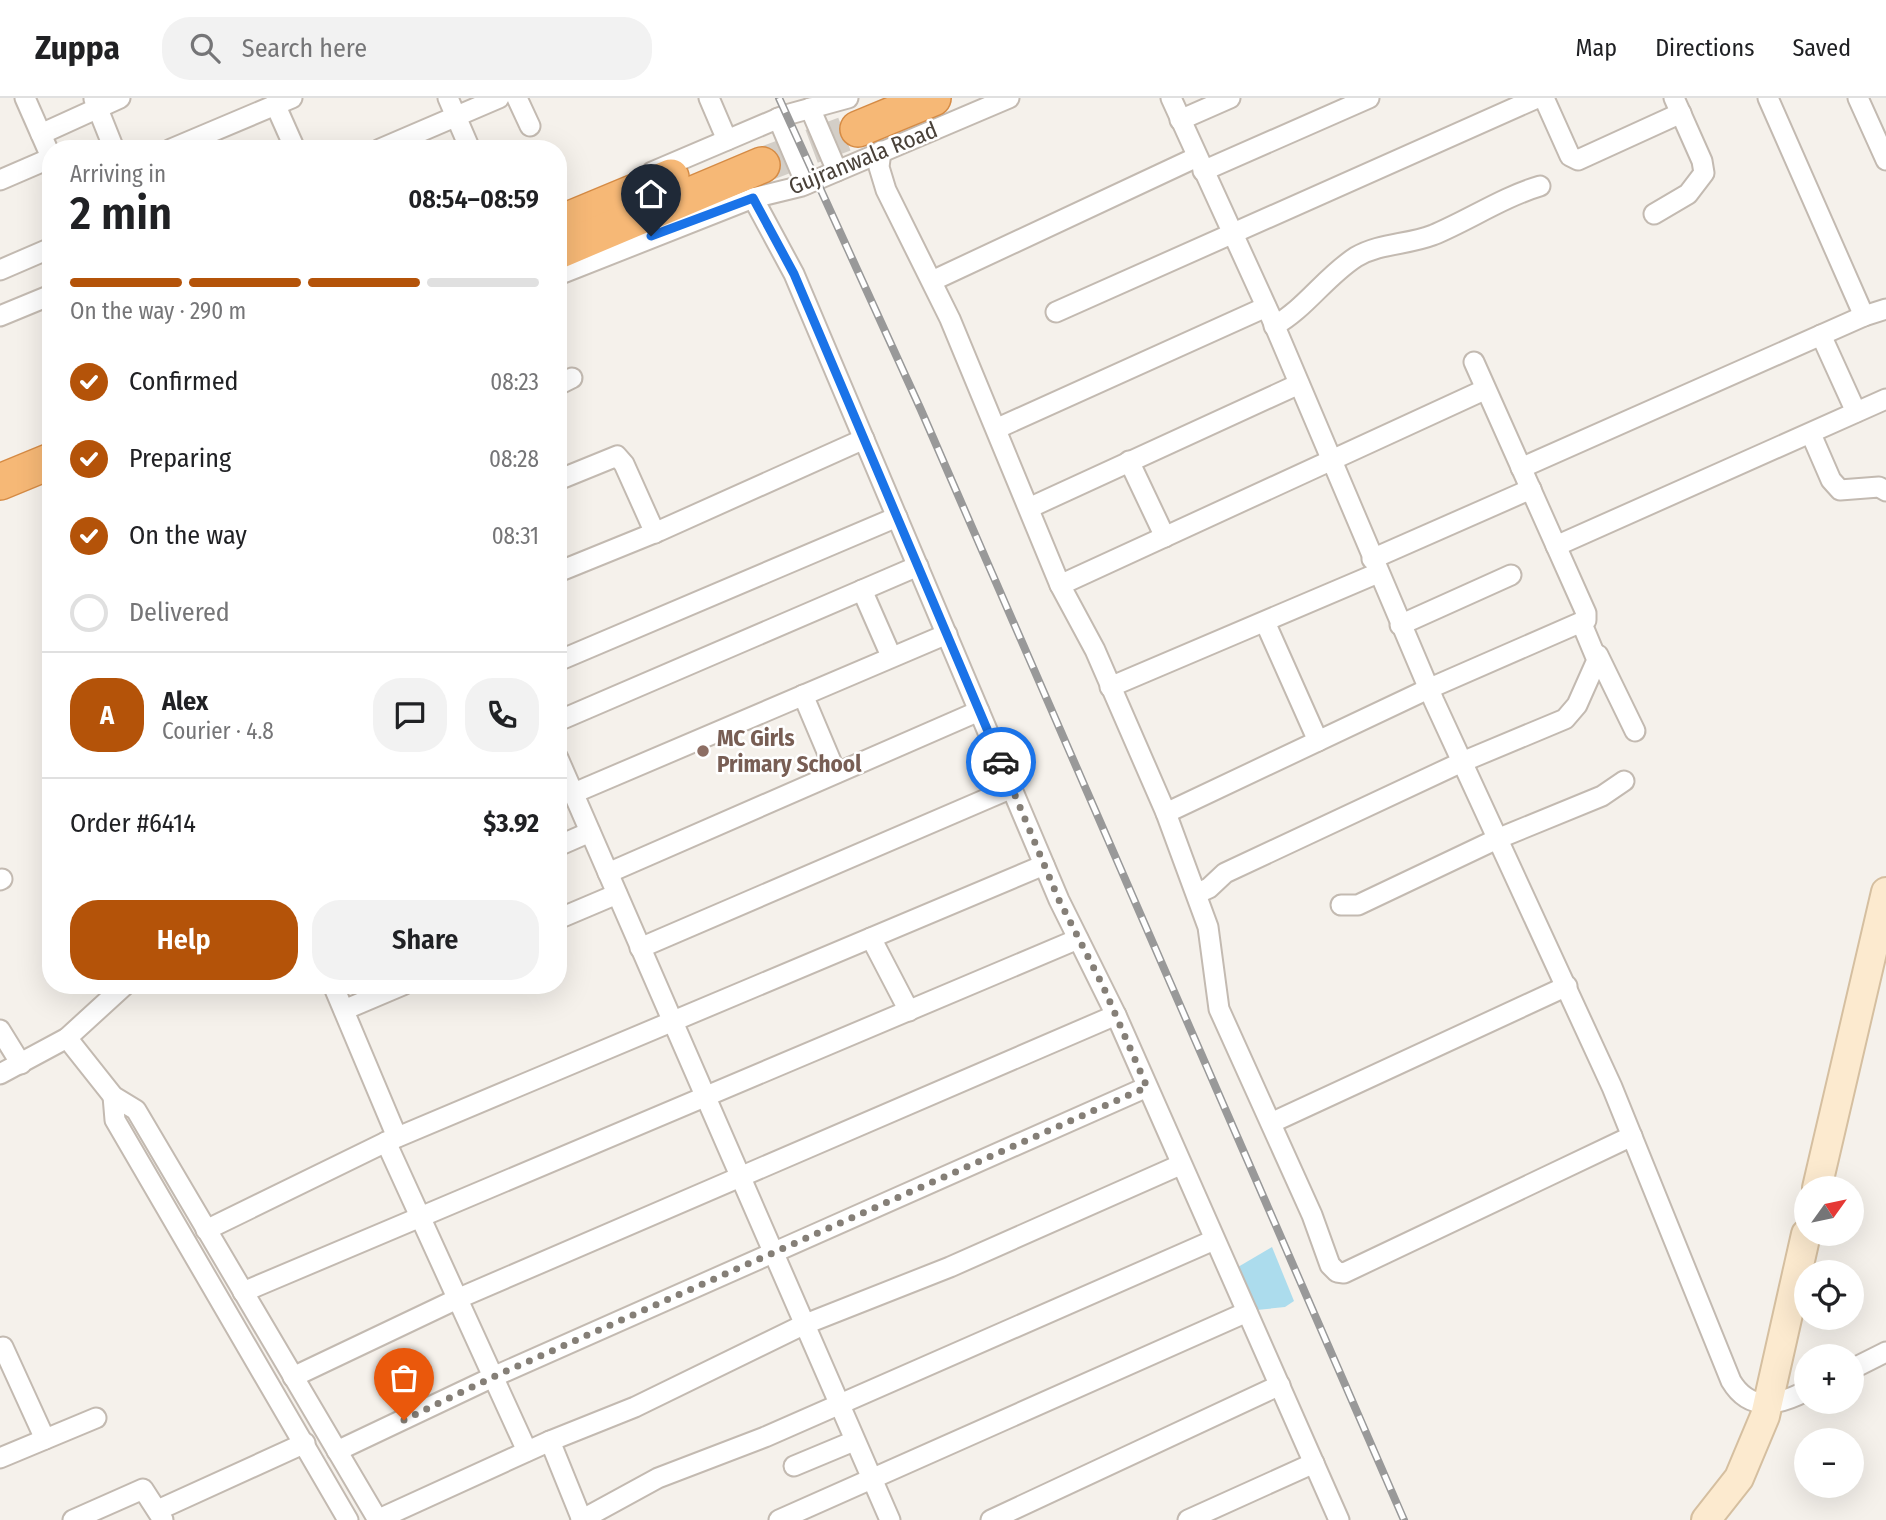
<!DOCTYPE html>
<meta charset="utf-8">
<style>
body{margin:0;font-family:"Fira Sans Condensed",sans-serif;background:#f2f2f2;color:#202124;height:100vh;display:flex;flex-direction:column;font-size:26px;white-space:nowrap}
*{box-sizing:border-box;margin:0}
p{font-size:23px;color:#757577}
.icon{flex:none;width:38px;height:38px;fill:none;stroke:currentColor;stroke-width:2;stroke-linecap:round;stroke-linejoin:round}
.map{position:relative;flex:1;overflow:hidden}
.panel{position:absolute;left:42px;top:42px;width:525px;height:854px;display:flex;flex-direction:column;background:#fff;border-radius:28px;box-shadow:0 7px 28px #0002}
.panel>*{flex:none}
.needle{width:46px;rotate:57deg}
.buttons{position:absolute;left:1794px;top:1078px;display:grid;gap:14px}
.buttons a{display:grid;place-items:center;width:70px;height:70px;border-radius:50%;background:#fff;box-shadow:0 7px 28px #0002;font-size:35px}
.pin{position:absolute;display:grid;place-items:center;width:60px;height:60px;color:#fff;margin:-72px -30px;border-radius:50% 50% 50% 0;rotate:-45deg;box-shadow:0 0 7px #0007}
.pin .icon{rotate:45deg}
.courier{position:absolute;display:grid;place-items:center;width:70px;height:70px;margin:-35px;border:5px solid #1a73e8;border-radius:50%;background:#fff;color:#222;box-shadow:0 2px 9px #0007}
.headline em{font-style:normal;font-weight:600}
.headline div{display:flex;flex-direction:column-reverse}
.headline{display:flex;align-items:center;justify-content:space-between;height:119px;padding:0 28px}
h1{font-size:46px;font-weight:600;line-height:52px}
.bar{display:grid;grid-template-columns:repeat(4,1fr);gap:10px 7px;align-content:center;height:84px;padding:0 28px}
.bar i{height:9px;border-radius:5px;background:#e0e0e0}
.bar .on{background:#b45309}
.bar p{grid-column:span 4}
.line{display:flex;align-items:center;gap:18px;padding:0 28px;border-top:2px solid #e0e0e0}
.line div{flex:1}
.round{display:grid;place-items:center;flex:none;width:74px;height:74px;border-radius:28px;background:#f2f2f2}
ol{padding:0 28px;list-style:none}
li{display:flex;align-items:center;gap:21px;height:77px}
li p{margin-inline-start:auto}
li .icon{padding:7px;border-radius:50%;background:#b45309;color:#fff;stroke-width:4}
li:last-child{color:#757577}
li i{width:38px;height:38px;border:4px solid #e0e0e0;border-radius:50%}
.button{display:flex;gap:14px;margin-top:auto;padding:14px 28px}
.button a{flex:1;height:80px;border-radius:28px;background:#b45309;color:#fff;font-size:28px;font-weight:600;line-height:80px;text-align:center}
.button a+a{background:#f2f2f2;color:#202124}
header{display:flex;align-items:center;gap:42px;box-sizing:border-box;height:98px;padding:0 35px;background:#fff;border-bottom:2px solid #e0e0e0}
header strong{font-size:33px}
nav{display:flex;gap:38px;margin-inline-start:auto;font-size:24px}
.search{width:490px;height:63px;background:#f2f2f2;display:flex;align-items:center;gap:18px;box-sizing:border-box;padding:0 24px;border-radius:28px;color:#757577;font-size:26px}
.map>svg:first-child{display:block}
.water{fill:#acdced}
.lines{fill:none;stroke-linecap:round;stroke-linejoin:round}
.highway-tunnel{stroke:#d3cec7;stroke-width:35;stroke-dasharray:35 18;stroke-linecap:butt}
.street-casing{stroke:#c3bab1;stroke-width:23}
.secondary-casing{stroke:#d5bfa0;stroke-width:32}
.highway-casing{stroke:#d58b45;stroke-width:38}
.street{stroke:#fff;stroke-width:19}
.secondary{stroke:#fceacf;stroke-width:28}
.highway{stroke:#f6b876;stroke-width:35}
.rail-casing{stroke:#999;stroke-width:8}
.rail{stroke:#fff;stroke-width:5;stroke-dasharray:16;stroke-linecap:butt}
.done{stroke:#857f77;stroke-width:7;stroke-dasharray:0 12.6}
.route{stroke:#1a73e8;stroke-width:9}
.education-dot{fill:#8d6e63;stroke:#fff;stroke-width:2.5}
.labels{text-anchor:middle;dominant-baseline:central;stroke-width:5;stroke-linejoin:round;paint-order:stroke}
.street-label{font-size:23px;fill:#494139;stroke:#fff}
.education-label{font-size:23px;font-weight:bold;fill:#785e54;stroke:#fff;text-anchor:start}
</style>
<header>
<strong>Zuppa</strong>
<div class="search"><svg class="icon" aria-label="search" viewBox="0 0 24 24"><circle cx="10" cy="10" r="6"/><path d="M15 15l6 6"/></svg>Search here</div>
<nav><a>Map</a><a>Directions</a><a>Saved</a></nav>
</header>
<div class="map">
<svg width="1886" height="1422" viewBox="0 0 1886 1422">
<rect width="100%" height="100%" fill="#f5f1eb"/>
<path class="water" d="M1272,1149L1294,1203L1285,1209L1257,1212L1253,1211L1238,1169Z"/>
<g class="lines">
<path class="highway-tunnel" d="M762,67L858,31"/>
<defs>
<g id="street">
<path d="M25,0L51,59"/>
<path d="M448,0L470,51"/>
<path d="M517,0L530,28"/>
<path d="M709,0L727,42"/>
<path d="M1171,0L1271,219L1434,603L1612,989L1731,1283C1750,1315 1779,1307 1806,1293"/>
<path d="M1544,0L1570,58L1578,62L1681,15"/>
<path d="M1768,0L1864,218"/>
<path d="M1858,0L1886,62"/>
<path d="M94,1L114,51"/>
<path d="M275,6L295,51"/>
<path d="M810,10L837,73"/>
<path d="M778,20L806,86"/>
<path d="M1180,22L1230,0"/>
<path d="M41,36L120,0"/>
<path d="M171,51L292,0"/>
<path d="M380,51L499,0"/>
<path d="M881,53L879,69L886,92L950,221L1060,487L1095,552L1166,715L1208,829L1219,911L1312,1117L1330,1167L1337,1174L1344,1175L1632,1038"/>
<path d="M1203,73L1369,0"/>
<path d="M652,74L786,17L848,0"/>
<path d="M0,82L51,60"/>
<path d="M753,100L794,176L1059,802L1116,917L1339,1422"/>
<path d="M1654,116L1688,96L1704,75L1702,63L1674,0"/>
<path d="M0,172L51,150"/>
<path d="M558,177L753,100L802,88L1009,0"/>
<path d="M932,183L1197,59"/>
<path d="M1056,214L1537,0"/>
<path d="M0,218L51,197"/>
<path d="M1274,228C1306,210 1325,179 1356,159C1380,145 1407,147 1433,137C1469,122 1503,99 1540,88"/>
<path d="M1821,237L1856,314"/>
<path d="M558,287L572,280"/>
<path d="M998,330L1266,209"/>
<path d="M1811,336L1831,382L1840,392L1879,389L1886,393"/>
<path d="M1129,363L1165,439"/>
<path d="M1521,370L1864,218L1886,211"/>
<path d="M558,382L617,358L624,366L655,435"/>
<path d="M1029,410L1299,286"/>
<path d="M1556,448L1886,301"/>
<path d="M1372,461L1531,391"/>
<path d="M558,474L659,433L864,341"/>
<path d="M1060,487L1484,292"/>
<path d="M862,492L891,558"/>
<path d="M1265,524L1318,643"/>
<path d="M1400,527L1511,477"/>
<path d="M1598,557L1635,633"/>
<path d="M558,563L897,419"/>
<path d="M1110,589L1378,475"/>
<path d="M803,597L836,675"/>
<path d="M558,623L918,468"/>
<path d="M558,660L890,1422"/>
<path d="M574,695L947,536"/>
<path d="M1166,715L1428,591L1586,522V515L1474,264"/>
<path d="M558,748L590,734"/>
<path d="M608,775L979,613"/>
<path d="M0,782L2,781"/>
<path d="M1198,795L1209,790L1225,775L1462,664L1565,621L1577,607L1597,562L1582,526"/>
<path d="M1341,807H1358L1497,741L1602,698L1624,683"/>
<path d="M558,821L617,796"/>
<path d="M871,840L909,913"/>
<path d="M640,850L1012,690"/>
<path d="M333,887L397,1039"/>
<path d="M344,912L403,887"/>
<path d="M0,932L21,966"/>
<path d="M67,940L113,998L136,1012L378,1422"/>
<path d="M0,976L67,940L125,887"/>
<path d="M113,998L115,1022L348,1422"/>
<path d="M1271,1025L1567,888"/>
<path d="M386,1044L527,1353"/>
<path d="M206,1132L386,1044L1044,767"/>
<path d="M243,1194L1078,841"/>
<path d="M3,1249L45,1341"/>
<path d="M1852,1271L1886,1254"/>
<path d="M293,1279L457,1201L1116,917"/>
<path d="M550,1343L582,1422"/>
<path d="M337,1353L493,1279L1147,989"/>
<path d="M0,1360L96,1320"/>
<path d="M794,1368L854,1343"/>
<path d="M158,1412L305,1345"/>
<path d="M73,1422L143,1391L163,1422"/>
<path d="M377,1422L550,1343L635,1309L803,1227L950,1169L1180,1067"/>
<path d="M581,1422L658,1380L765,1339L1214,1142"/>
<path d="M779,1422L1247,1214"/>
<path d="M991,1422L1280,1287"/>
<path d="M1188,1422L1314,1365"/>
</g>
<g id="secondary">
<path d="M1817,1090L1886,794"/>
<path d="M1706,1422L1739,1380L1765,1318L1806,1136"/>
</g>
<g id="highway">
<path d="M858,31L933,0"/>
<path d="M558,126L671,79"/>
<path d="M558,153L762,67"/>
<path d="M0,384L51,363"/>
</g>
</defs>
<use href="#street" class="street-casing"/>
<use href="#secondary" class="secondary-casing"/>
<use href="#highway" class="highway-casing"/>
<use href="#street" class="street"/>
<use href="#secondary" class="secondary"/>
<use href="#highway" class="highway"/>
<defs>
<path id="rail" d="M779,0L921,312L1404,1422"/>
</defs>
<use href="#rail" class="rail-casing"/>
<use href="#rail" class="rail"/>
</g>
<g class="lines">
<path class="done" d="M404,1322L493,1279L1147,989L1103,888L1059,802L1001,664"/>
<path class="route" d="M651,138L753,100L794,176L1001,664"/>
</g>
<circle class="education-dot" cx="703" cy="653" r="7"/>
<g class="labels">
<g class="street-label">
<text transform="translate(863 60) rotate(-22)">Gujranwala Road</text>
</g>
<g class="education-label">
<text x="717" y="640">MC Girls<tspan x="717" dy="26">Primary School</tspan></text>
</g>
</g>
</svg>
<div class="buttons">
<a><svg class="needle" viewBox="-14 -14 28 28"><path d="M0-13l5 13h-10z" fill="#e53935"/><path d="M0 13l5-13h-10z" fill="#757577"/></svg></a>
<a><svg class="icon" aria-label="locate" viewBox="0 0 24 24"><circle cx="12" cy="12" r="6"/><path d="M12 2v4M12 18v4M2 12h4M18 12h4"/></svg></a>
<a>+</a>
<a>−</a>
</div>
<div class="pin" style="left:404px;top:1322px;background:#ea580c"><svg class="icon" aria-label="bag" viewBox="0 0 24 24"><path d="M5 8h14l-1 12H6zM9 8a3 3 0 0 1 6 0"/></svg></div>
<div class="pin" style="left:651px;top:138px;background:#1f2937"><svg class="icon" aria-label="home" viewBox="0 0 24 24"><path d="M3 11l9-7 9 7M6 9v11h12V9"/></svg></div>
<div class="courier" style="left:1001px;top:664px"><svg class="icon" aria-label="car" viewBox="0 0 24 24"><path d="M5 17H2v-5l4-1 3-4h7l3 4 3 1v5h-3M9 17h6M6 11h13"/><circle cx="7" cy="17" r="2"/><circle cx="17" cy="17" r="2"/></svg></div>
<section class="panel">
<div class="headline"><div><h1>2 min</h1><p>Arriving in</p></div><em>08:54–08:59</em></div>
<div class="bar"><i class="on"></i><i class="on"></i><i class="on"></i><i></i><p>On the way · 290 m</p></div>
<ol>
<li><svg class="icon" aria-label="check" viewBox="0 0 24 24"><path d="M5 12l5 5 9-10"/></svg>Confirmed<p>08:23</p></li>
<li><svg class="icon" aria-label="check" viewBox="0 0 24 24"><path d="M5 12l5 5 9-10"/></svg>Preparing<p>08:28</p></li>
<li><svg class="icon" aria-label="check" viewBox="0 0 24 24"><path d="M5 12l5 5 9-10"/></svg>On the way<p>08:31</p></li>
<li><i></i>Delivered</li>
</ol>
<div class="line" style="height:126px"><b class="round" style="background:#b45309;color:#fff">A</b><div><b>Alex</b><p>Courier · 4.8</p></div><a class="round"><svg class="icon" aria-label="chat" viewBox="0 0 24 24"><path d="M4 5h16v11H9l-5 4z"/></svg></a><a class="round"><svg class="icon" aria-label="phone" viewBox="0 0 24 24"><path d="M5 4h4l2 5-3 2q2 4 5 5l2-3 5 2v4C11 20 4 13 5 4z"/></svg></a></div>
<div class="line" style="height:91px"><div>Order #6414</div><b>$3.92</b></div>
<div class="button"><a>Help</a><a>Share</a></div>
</section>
</div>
